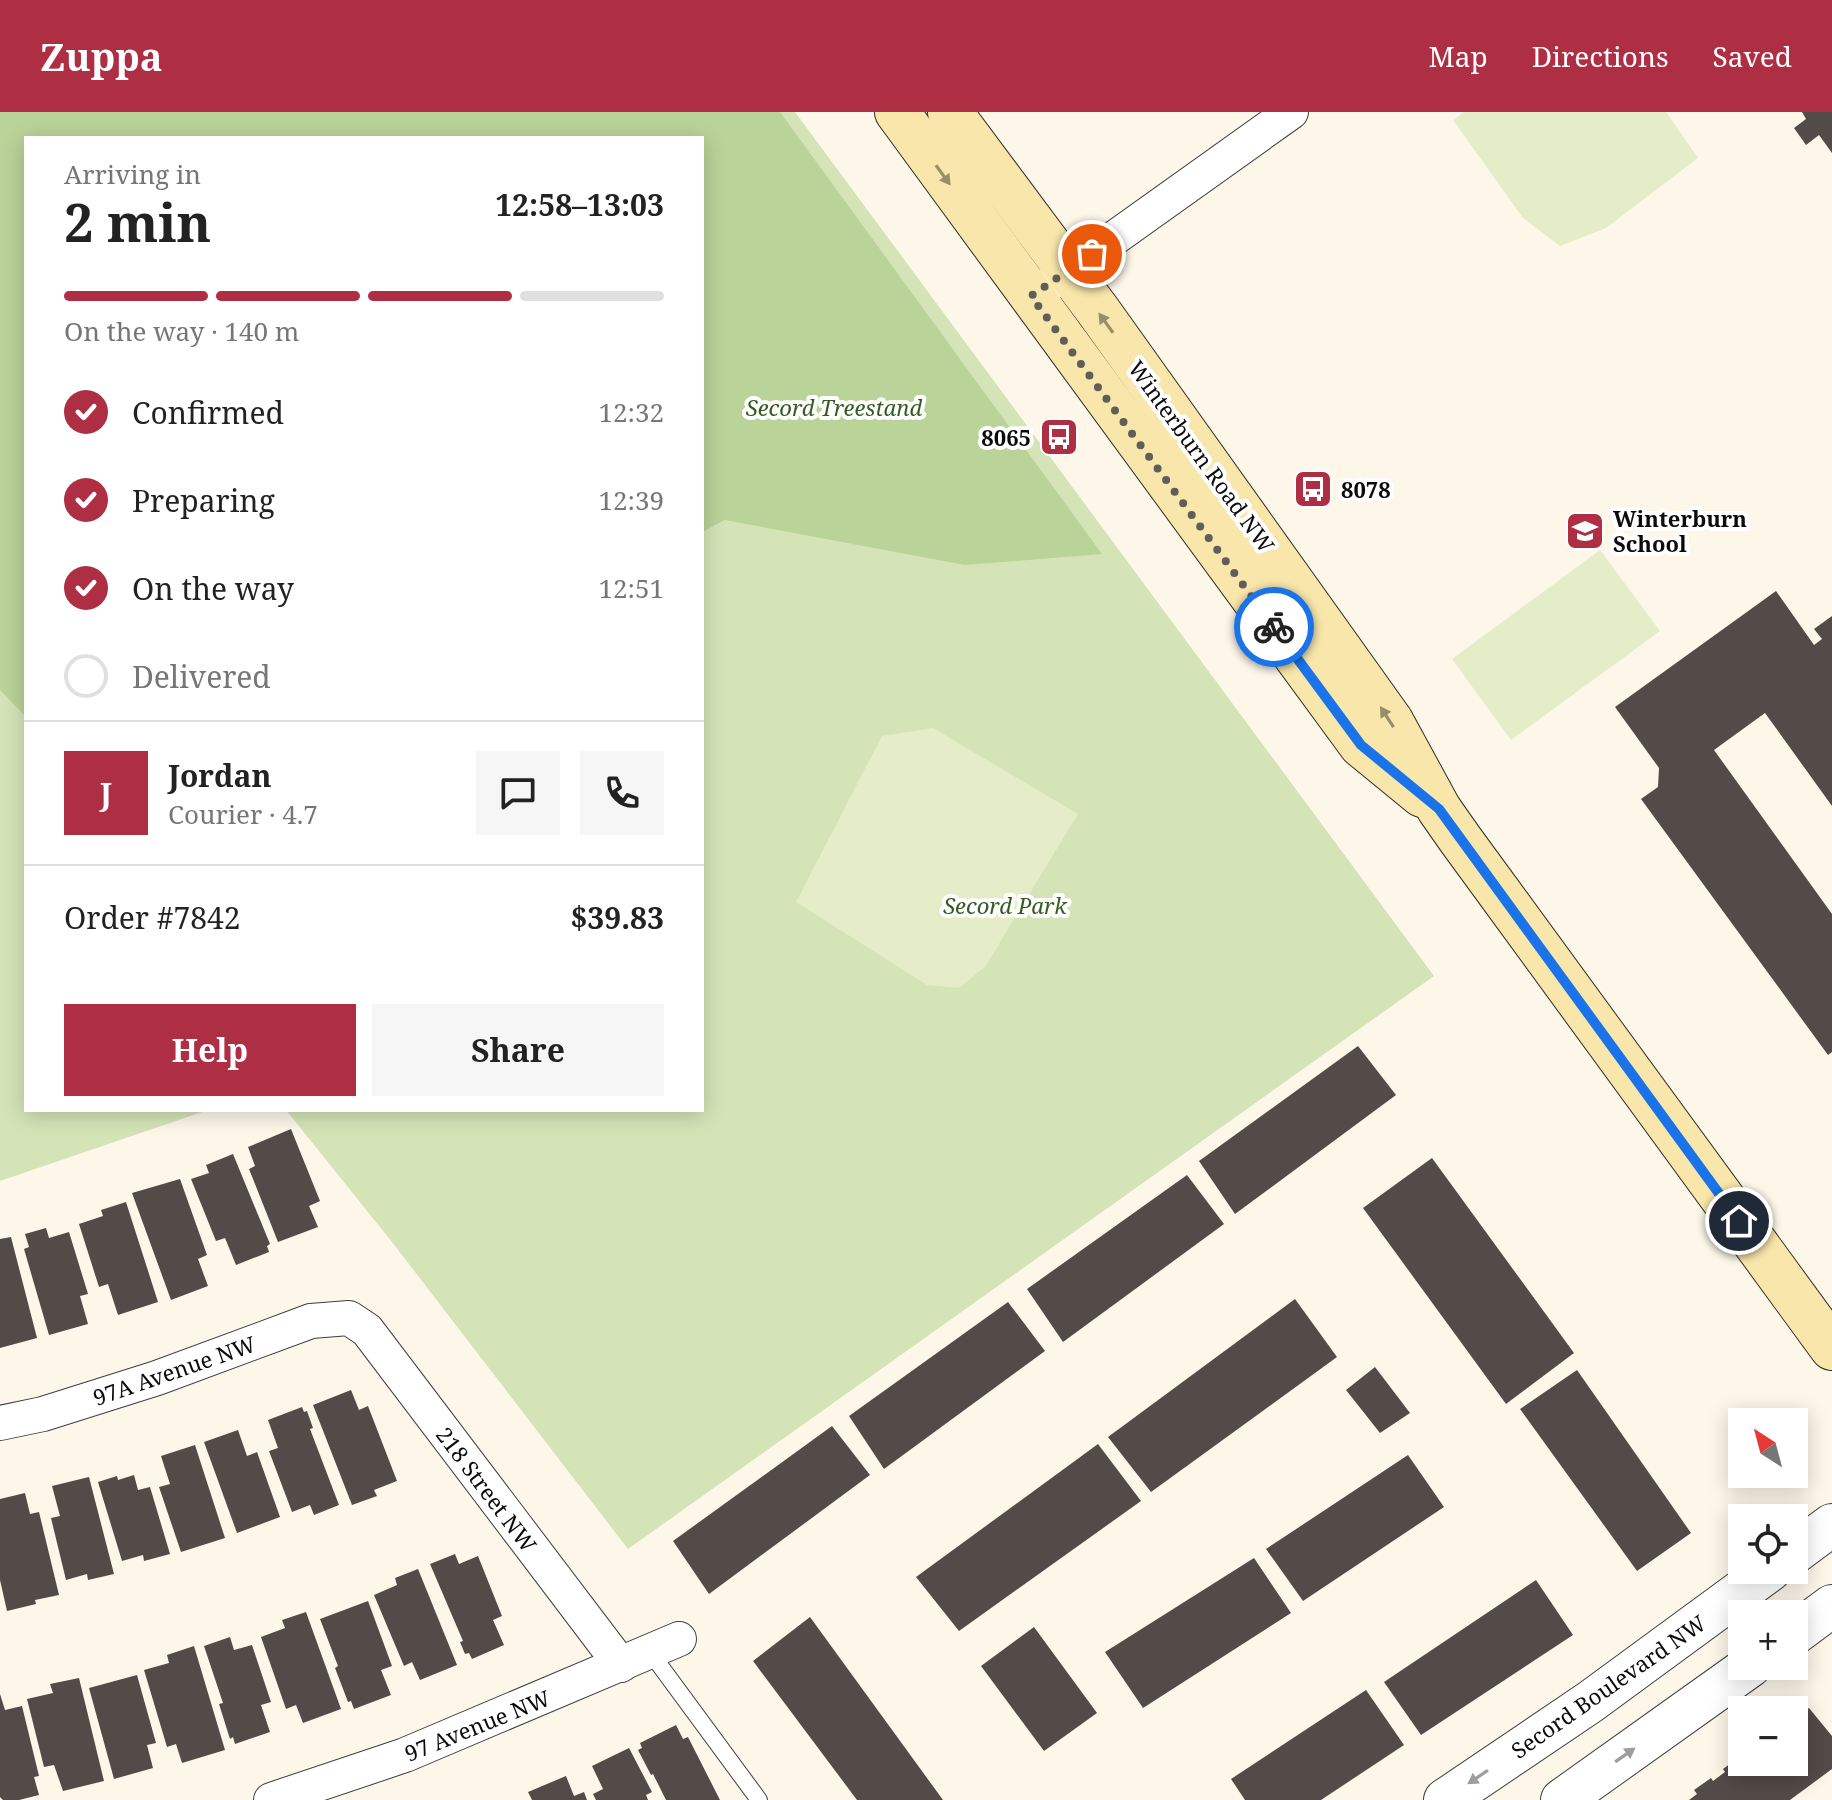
<!DOCTYPE html>
<meta charset="utf-8">
<style>
body{margin:0;font-family:"Noto Serif",serif;background:#f6f6f6;color:#222;height:100vh;display:flex;flex-direction:column;font-size:30px;white-space:nowrap}
*{box-sizing:border-box;margin:0}
p{font-size:26px;color:#767676}
.icon{flex:none;width:44px;height:44px;fill:none;stroke:currentColor;stroke-width:2;stroke-linecap:round;stroke-linejoin:round}
.map{position:relative;flex:1;overflow:hidden}
.sheet{position:absolute;left:24px;top:24px;width:680px;height:976px;display:flex;flex-direction:column;background:#fff;border-radius:0px;box-shadow:0 4px 20px #0003}
.sheet>*{flex:none}
.needle{width:52px;rotate:324deg}
.fabs{position:absolute;left:1728px;top:1296px;display:grid;gap:16px}
.fabs a{display:grid;place-items:center;width:80px;height:80px;border-radius:0px;background:#fff;box-shadow:0 4px 20px #0003;font-size:40px}
.pin{position:absolute;display:grid;place-items:center;width:68px;height:68px;color:#fff;margin:-34px;border:4px solid #fff;border-radius:50%;box-shadow:0 2px 8px #0007}
.courier{position:absolute;display:grid;place-items:center;width:80px;height:80px;margin:-40px;border:6px solid #1a73e8;border-radius:50%;background:#fff;color:#222;box-shadow:0 2px 10px #0007}
.headline em{font-style:normal;font-weight:700}
.headline div{display:flex;flex-direction:column-reverse}
.headline{display:flex;align-items:center;justify-content:space-between;height:136px;padding:0 40px}
h1{font-size:52px;font-weight:700;line-height:60px}
.bar{display:grid;grid-template-columns:repeat(4,1fr);gap:12px 8px;align-content:center;height:96px;padding:0 40px}
.bar i{height:10px;border-radius:6px;background:#e0e0e0}
.bar .on{background:#ae2f44}
.bar p{grid-column:span 4}
.line{display:flex;align-items:center;gap:20px;padding:0 40px;border-top:2px solid #e0e0e0}
.line div{flex:1}
.round{display:grid;place-items:center;flex:none;width:84px;height:84px;border-radius:0px;background:#f6f6f6}
ol{padding:0 40px;list-style:none}
li{display:flex;align-items:center;gap:24px;height:88px}
li p{margin-inline-start:auto}
li .icon{padding:8px;border-radius:50%;background:#ae2f44;color:#fff;stroke-width:4}
li:last-child{color:#767676}
li i{width:44px;height:44px;border:4px solid #e0e0e0;border-radius:50%}
.cta{display:flex;gap:16px;margin-top:auto;padding:16px 40px}
.cta a{flex:1;height:92px;border-radius:0px;background:#ae2f44;color:#fff;font-size:32px;font-weight:700;line-height:92px;text-align:center}
.cta a+a{background:#f6f6f6;color:#222}
header{display:flex;align-items:center;gap:48px;box-sizing:border-box;height:112px;padding:0 40px;background:#ae2f44;color:#fff}
header strong{font-size:38px}
nav{display:flex;gap:44px;margin-inline-start:auto;font-size:28px}
.map>svg:first-child{display:block}
.green{fill:#d4e4b7}
.forest{fill:#bad398}
.pitch{fill:#e4ecc8}
.building{fill:#524b48}
.lines{fill:none;stroke-linecap:round;stroke-linejoin:round}
.service-casing{stroke:#3e3e3e;stroke-width:18}
.minor-casing{stroke:#3e3e3e;stroke-width:36}
.tertiary-casing{stroke:#3e3e3e;stroke-width:44}
.secondary-casing{stroke:#2d2d2d;stroke-width:46}
.service{stroke:#fff;stroke-width:16}
.minor{stroke:#fff;stroke-width:34}
.tertiary{stroke:#fff;stroke-width:42}
.secondary{stroke:#f8e6aa;stroke-width:44}
.oneway{fill:#998e6a}
.oneway2{fill:#9d9d9d}
.done{stroke:#605e59;stroke-width:8;stroke-dasharray:0 14.4}
.route{stroke:#1a73e8;stroke-width:10}
.labels{text-anchor:middle;dominant-baseline:central;stroke-width:8;stroke-linejoin:round;paint-order:stroke}
.park-label{font-size:22px;font-style:italic;fill:#345c21;stroke:#fff}
.poi-label{font-size:22px;font-weight:bold;fill:#0b0b0b;stroke:#fff;text-anchor:start}
.street-label{font-size:22px;fill:#0b0b0b;stroke:#fff}
</style>
<header>
<strong>Zuppa</strong>
<nav><a>Map</a><a>Directions</a><a>Saved</a></nav>
</header>
<div class="map">
<svg width="1832" height="1688" viewBox="0 0 1832 1688">
<rect width="100%" height="100%" fill="#fdf7ea"/>
<path class="green" d="M0,0H795L1434,864L628,1437L392,1130L286,998H702V26H26V998H208L0,1069Z"/>
<path class="forest" d="M0,0H780L1102,442L965,453L725,408L702,420V26H26V605L0,578Z"/>
<g class="pitch">
<path d="M1464,0H1666L1698,46L1606,116L1560,134L1523,106L1453,8Z"/>
<path d="M1600,438L1660,519L1511,628L1452,547Z"/>
<path d="M933,616L1078,702L985,855L959,876L927,873L796,790L882,624Z"/>
</g>
<g class="building">
<path d="M1802,0H1832V41L1819,23L1806,33L1794,16L1806,7Z"/>
<path d="M1776,479L1814,533L1822,527L1814,517L1832,504V694L1765,601L1714,638L1832,802V940L1828,943L1641,687L1658,675L1659,656L1615,595Z"/>
<path d="M1358,934L1396,983L1235,1102L1199,1049Z"/>
<path d="M291,1017L320,1089L309,1094L318,1115L278,1130L249,1057L255,1054L248,1035Z"/>
<path d="M233,1042L270,1132L267,1134L269,1140L236,1153L225,1126L216,1129L191,1067L209,1061L206,1053Z"/>
<path d="M1432,1046L1574,1241L1506,1292L1363,1096Z"/>
<path d="M1187,1063L1224,1112L1063,1230L1027,1177Z"/>
<path d="M180,1067L207,1143L198,1147L208,1174L171,1188L132,1081Z"/>
<path d="M126,1090L158,1190L118,1203L108,1172L99,1175L79,1112L103,1104L101,1098Z"/>
<path d="M46,1116L49,1126L69,1120L88,1182L80,1184L88,1212L49,1223L24,1137L29,1135L25,1122Z"/>
<path d="M11,1125L37,1226L0,1236V1127Z"/>
<path d="M1295,1187L1337,1245L1151,1380L1108,1325Z"/>
<path d="M1008,1190L1045,1239L884,1357L849,1304Z"/>
<path d="M1375,1255L1410,1301L1380,1321L1346,1278Z"/>
<path d="M1577,1258L1691,1421L1637,1459L1520,1297Z"/>
<path d="M351,1278L359,1298L368,1294L397,1369L374,1378L377,1384L352,1393L313,1293Z"/>
<path d="M302,1295L304,1300L307,1299L313,1316L310,1317L339,1393L314,1403L310,1393L292,1400L269,1339L278,1336L268,1308Z"/>
<path d="M832,1314L870,1363L709,1482L673,1429Z"/>
<path d="M238,1318L247,1344L257,1340L280,1405L237,1421L204,1330Z"/>
<path d="M1098,1332L1141,1389L959,1519L916,1465Z"/>
<path d="M195,1333L225,1426L181,1440L159,1375L170,1372L161,1344Z"/>
<path d="M1408,1343L1444,1395L1303,1489L1266,1437Z"/>
<path d="M134,1363L138,1378L150,1375L170,1442L144,1449L143,1443L122,1449L98,1370L117,1364L118,1368Z"/>
<path d="M89,1365L114,1462L88,1468L87,1462L66,1468L51,1406L60,1404L52,1374Z"/>
<path d="M25,1381L30,1402L39,1400L59,1483L35,1488L36,1492L7,1499L0,1468V1387Z"/>
<path d="M455,1442L459,1452L478,1444L502,1504L493,1508L504,1533L472,1547L469,1541L465,1542L460,1530L463,1529L430,1452Z"/>
<path d="M1254,1446L1291,1501L1143,1596L1105,1540Z"/>
<path d="M418,1457L457,1553L420,1568L412,1550L404,1554L374,1483L397,1473L395,1466Z"/>
<path d="M1536,1468L1573,1523L1421,1623L1384,1570Z"/>
<path d="M368,1489L392,1554L381,1558L391,1583L354,1597L351,1589L348,1590L335,1556L338,1554L320,1507Z"/>
<path d="M306,1500L341,1597L303,1611L296,1593L286,1597L261,1525L285,1516L282,1508Z"/>
<path d="M810,1505L943,1688H857L753,1549Z"/>
<path d="M1034,1515L1097,1601L1044,1639L981,1554Z"/>
<path d="M230,1525L234,1538L252,1533L271,1590L261,1593L270,1620L235,1632L233,1625L230,1627L219,1592L223,1591L204,1534Z"/>
<path d="M194,1534L225,1638L182,1651L176,1632L167,1635L144,1558L169,1551L167,1543Z"/>
<path d="M137,1563L156,1631L147,1633L153,1656L114,1667L89,1576Z"/>
<path d="M79,1566L104,1669L63,1679L54,1653L44,1655L27,1587L53,1581L50,1572Z"/>
<path d="M1366,1578L1404,1633L1321,1688H1245L1231,1667Z"/>
<path d="M0,1582L5,1598L22,1594L39,1664L34,1665L39,1683L19,1688H3L0,1685Z"/>
<path d="M1809,1596L1832,1624V1657L1790,1688H1689L1697,1682L1694,1678L1711,1666L1713,1669L1725,1660L1723,1657L1739,1645L1742,1650H1794L1795,1606Z"/>
<path d="M676,1613L683,1627L688,1625L720,1688H666L653,1662L651,1663L638,1638L642,1636L640,1631Z"/>
<path d="M629,1636L652,1680L646,1683L648,1688H596L593,1682L603,1677L592,1654Z"/>
<path d="M566,1664L574,1684L584,1680L587,1688H532L528,1680Z"/>
</g>
<g class="lines">
<defs>
<path id="service" d="M650,1540L759,1688"/>
<g id="minor">
<path d="M1050,172L1291,0"/>
<path d="M0,1311L43,1302L157,1266L311,1209L349,1206L367,1218L621,1553"/>
<path d="M271,1688L405,1643L679,1527"/>
</g>
<g id="tertiary">
<path d="M1794,1441L1832,1413"/>
<path d="M1794,1522L1832,1494"/>
<path d="M1445,1688L1590,1590L1770,1458"/>
<path d="M1562,1688L1750,1554"/>
</g>
<g id="secondary">
<path d="M897,0L1361,633L1422,683"/>
<path d="M950,0L1099,200L1391,609L1439,697L1460,727L1832,1236"/>
</g>
</defs>
<use href="#service" class="service-casing"/>
<use href="#minor" class="minor-casing"/>
<use href="#tertiary" class="tertiary-casing"/>
<use href="#secondary" class="secondary-casing"/>
<use href="#service" class="service"/>
<use href="#minor" class="minor"/>
<use href="#tertiary" class="tertiary"/>
<use href="#secondary" class="secondary"/>
</g>
<defs><path id="oneway-solid" d="M-6-.8H1V-3.2L6.5 0L1 3.2V.8H-6Z" transform="scale(2)"/></defs>
<g class="oneway">
<use href="#oneway-solid" transform="translate(943 63) rotate(54)"/>
<use href="#oneway-solid" transform="translate(1106 211) rotate(-126)"/>
<use href="#oneway-solid" transform="translate(1387 605) rotate(-123)"/>
</g>
<g class="oneway2">
<use href="#oneway-solid" transform="translate(1625 1643) rotate(-35)"/>
<use href="#oneway-solid" transform="translate(1478 1665) rotate(146)"/>
</g>
<g class="lines">
<path class="done" d="M1092,142L1031,184L1274,515"/>
<path class="route" d="M1274,515L1361,633L1439,697L1739,1109"/>
</g>
<defs>
<symbol id="bus-square" viewBox="-11 -11 22 22"><rect x="-9" y="-9" width="18" height="18" rx="4" fill="#ae2f44" stroke="#fff"/><path d="M-5-6H5V4H4V6H2V4H-2V6H-4V4H-5ZM-3.5-4V0h7V-4ZM-3.5 1.2v1.5H-2V1.2ZM2 1.2v1.5H3.5V1.2Z" fill="#fff"/></symbol>
<symbol id="school-square" viewBox="-11 -11 22 22"><rect x="-9" y="-9" width="18" height="18" rx="4" fill="#ae2f44" stroke="#fff"/><path d="M0-5L7-2L0 1L-7-2ZM-4 1L0 2.5L4 1V4Q0 6-4 4Z" fill="#fff"/></symbol>
</defs>
<g fill-rule="evenodd">
<use href="#bus-square" x="1037" y="303" width="44" height="44"/>
<use href="#bus-square" x="1291" y="355" width="44" height="44"/>
<use href="#school-square" x="1563" y="397" width="44" height="44"/>
</g>
<g class="labels">
<g class="park-label">
<text x="834" y="295">Secord Treestand</text>
<text x="1005" y="793">Secord Park</text>
</g>
<g class="poi-label">
<text x="1031" y="325" text-anchor="end">8065</text>
<text x="1341" y="377">8078</text>
<text x="1613" y="406">Winterburn<tspan x="1613" dy="25">School</tspan></text>
</g>
<g class="street-label">
<text transform="translate(1202 344) rotate(54)">Winterburn Road NW</text>
<text transform="translate(174 1258) rotate(-19)">97A Avenue NW</text>
<text transform="translate(487 1377) rotate(53)">218 Street NW</text>
<text transform="translate(1608 1574) rotate(-35)">Secord Boulevard NW</text>
<text transform="translate(477 1613) rotate(-22)">97 Avenue NW</text>
</g>
</g>
</svg>
<div class="fabs">
<a><svg class="needle" viewBox="-14 -14 28 28"><path d="M0-13l5 13h-10z" fill="#e53935"/><path d="M0 13l5-13h-10z" fill="#767676"/></svg></a>
<a><svg class="icon" aria-label="locate" viewBox="0 0 24 24"><circle cx="12" cy="12" r="6"/><path d="M12 2v4M12 18v4M2 12h4M18 12h4"/></svg></a>
<a>+</a>
<a>−</a>
</div>
<div class="pin" style="left:1092px;top:142px;background:#ea580c"><svg class="icon" aria-label="bag" viewBox="0 0 24 24"><path d="M5 8h14l-1 12H6zM9 8a3 3 0 0 1 6 0"/></svg></div>
<div class="pin" style="left:1739px;top:1109px;background:#1f2937"><svg class="icon" aria-label="home" viewBox="0 0 24 24"><path d="M3 11l9-7 9 7M6 9v11h12V9"/></svg></div>
<div class="courier" style="left:1274px;top:515px"><svg class="icon" aria-label="bike" viewBox="0 0 24 24"><circle cx="6" cy="16" r="4"/><circle cx="18" cy="16" r="4"/><path d="M6 16l4-8h5l3 8M10 8l3 8H6M13 5h3"/></svg></div>
<section class="sheet">
<div class="headline"><div><h1>2 min</h1><p>Arriving in</p></div><em>12:58–13:03</em></div>
<div class="bar"><i class="on"></i><i class="on"></i><i class="on"></i><i></i><p>On the way · 140 m</p></div>
<ol>
<li><svg class="icon" aria-label="check" viewBox="0 0 24 24"><path d="M5 12l5 5 9-10"/></svg>Confirmed<p>12:32</p></li>
<li><svg class="icon" aria-label="check" viewBox="0 0 24 24"><path d="M5 12l5 5 9-10"/></svg>Preparing<p>12:39</p></li>
<li><svg class="icon" aria-label="check" viewBox="0 0 24 24"><path d="M5 12l5 5 9-10"/></svg>On the way<p>12:51</p></li>
<li><i></i>Delivered</li>
</ol>
<div class="line" style="height:144px"><b class="round" style="background:#ae2f44;color:#fff">J</b><div><b>Jordan</b><p>Courier · 4.7</p></div><a class="round"><svg class="icon" aria-label="chat" viewBox="0 0 24 24"><path d="M4 5h16v11H9l-5 4z"/></svg></a><a class="round"><svg class="icon" aria-label="phone" viewBox="0 0 24 24"><path d="M5 4h4l2 5-3 2q2 4 5 5l2-3 5 2v4C11 20 4 13 5 4z"/></svg></a></div>
<div class="line" style="height:104px"><div>Order #7842</div><b>$39.83</b></div>
<div class="cta"><a>Help</a><a>Share</a></div>
</section>
</div>
